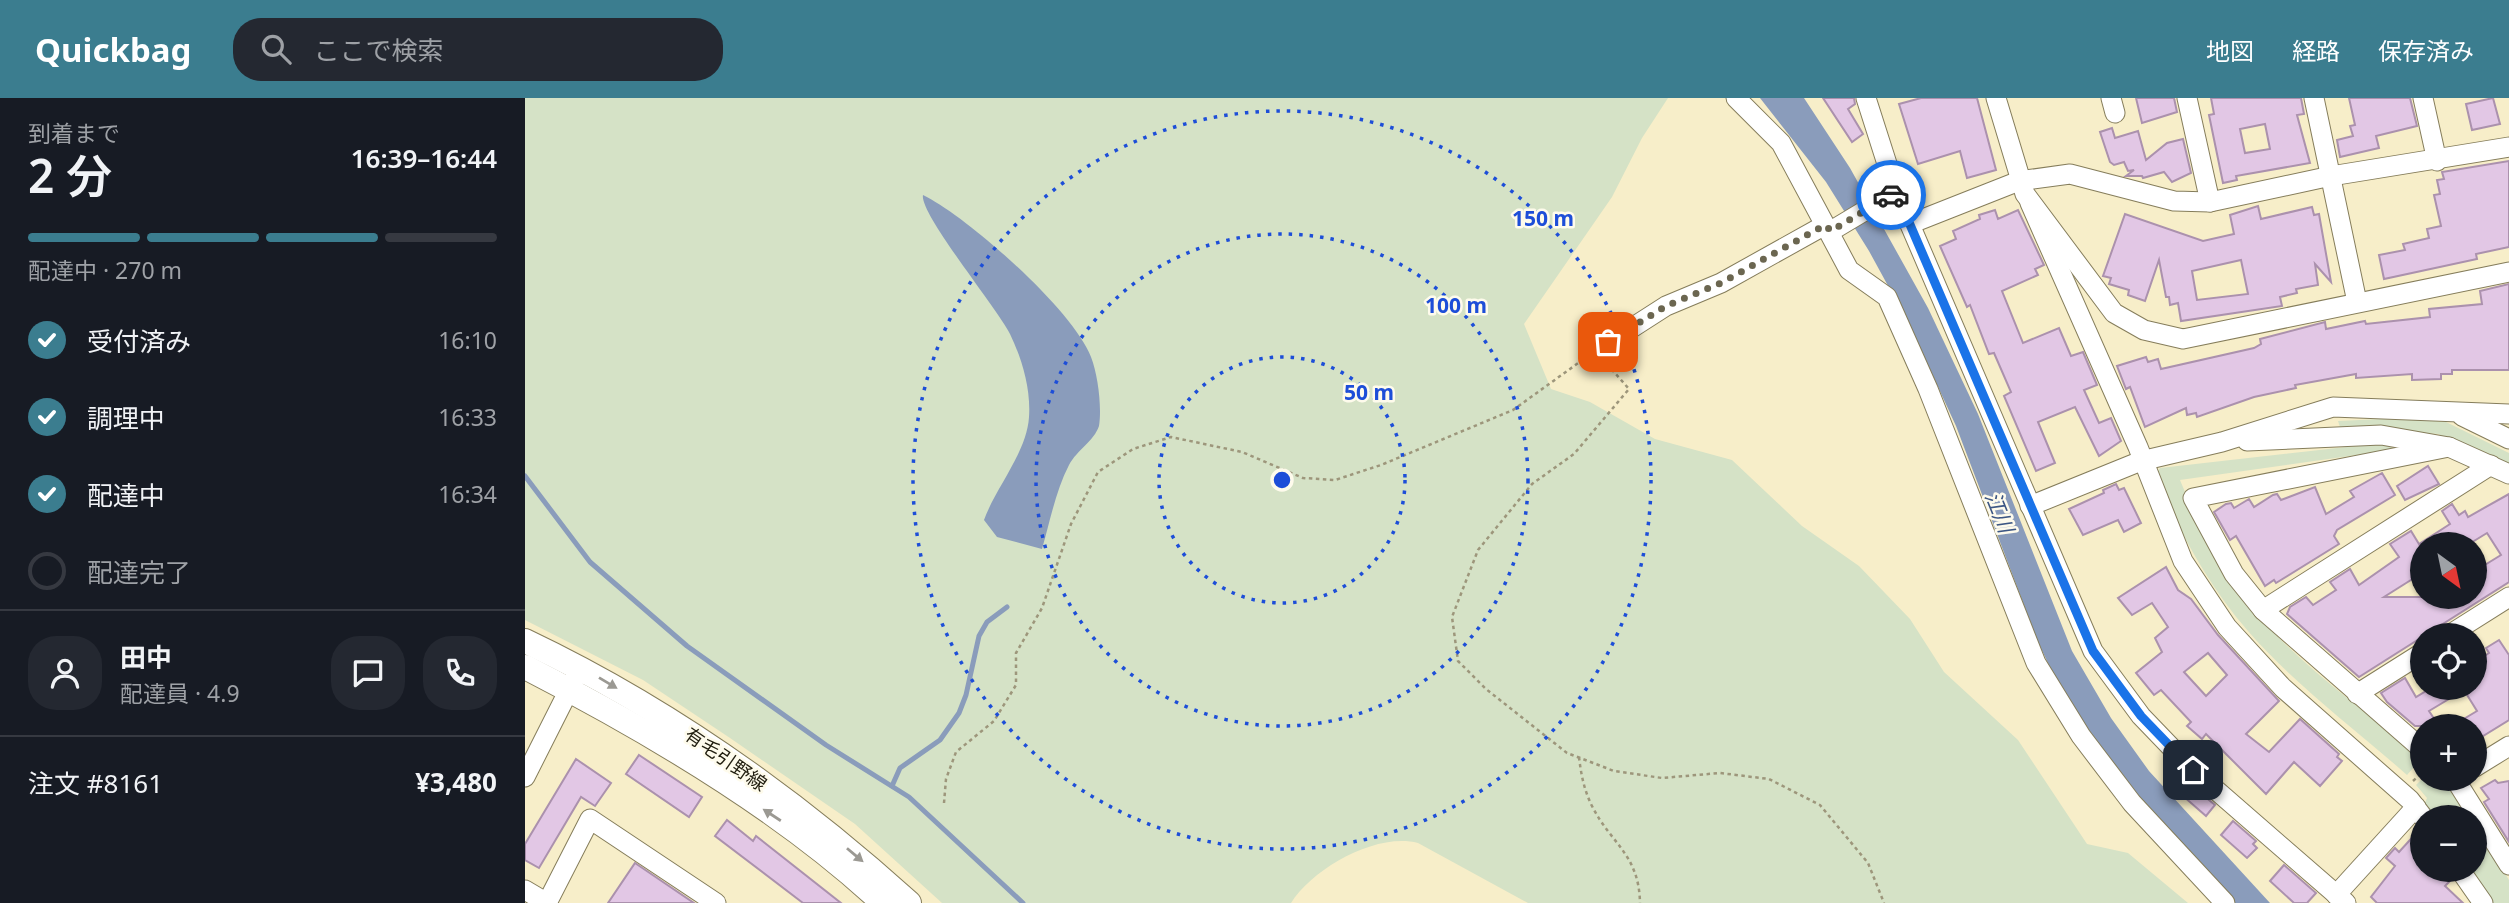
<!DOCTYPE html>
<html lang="ja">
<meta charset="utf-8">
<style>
body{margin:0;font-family:"Noto Sans","Noto Sans JP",sans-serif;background:#242831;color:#f1f3f6;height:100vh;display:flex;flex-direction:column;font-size:26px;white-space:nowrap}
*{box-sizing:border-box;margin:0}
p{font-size:23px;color:#9ea1a6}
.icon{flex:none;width:38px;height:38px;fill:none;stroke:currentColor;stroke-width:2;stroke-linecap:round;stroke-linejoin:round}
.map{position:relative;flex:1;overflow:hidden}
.side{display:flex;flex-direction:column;background:#171b24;width:525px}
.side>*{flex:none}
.needle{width:46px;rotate:147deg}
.buttons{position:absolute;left:1885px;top:434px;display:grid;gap:14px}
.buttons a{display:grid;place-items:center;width:77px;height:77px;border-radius:50%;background:#171b24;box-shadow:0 2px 5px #0004;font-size:35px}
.pin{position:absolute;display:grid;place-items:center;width:60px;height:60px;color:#fff;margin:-30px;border-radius:14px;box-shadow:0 4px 10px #0006}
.courier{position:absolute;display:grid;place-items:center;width:70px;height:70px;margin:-35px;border:5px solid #1a73e8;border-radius:50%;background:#fff;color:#222;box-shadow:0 2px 9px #0007}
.headline em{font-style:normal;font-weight:600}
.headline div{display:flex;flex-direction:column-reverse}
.headline{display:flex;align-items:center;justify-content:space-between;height:119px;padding:0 28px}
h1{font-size:46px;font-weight:600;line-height:52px}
.bar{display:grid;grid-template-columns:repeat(4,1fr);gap:10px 7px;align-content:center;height:84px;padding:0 28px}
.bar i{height:9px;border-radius:5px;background:#363941}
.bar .selected{background:#3b7d8f}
.bar p{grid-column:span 4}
.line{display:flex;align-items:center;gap:18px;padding:0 28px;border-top:2px solid #363941}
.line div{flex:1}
.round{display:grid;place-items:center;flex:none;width:74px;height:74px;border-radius:28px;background:#242831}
ol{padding:0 28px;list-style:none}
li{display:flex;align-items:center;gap:21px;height:77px}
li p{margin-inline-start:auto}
li .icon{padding:7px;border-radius:50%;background:#3b7d8f;color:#fff;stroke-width:4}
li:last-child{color:#9ea1a6}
li i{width:38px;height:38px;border:4px solid #363941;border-radius:50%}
header{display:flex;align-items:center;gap:42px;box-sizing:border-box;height:98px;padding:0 35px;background:#3b7d8f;color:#fff}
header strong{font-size:33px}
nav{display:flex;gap:38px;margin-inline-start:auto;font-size:24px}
.search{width:490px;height:63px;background:#242831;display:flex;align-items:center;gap:18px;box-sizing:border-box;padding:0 24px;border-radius:28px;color:#9ea1a6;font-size:26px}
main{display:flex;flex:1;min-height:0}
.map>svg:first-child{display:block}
.green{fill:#d5e2c6}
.water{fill:#8a9cbb}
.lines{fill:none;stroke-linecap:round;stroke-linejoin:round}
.stream{stroke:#8a9cbb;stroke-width:5}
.building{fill:#e2c7e5;stroke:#ab91ad;stroke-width:2;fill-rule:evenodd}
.minor-casing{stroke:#857d5b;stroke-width:21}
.major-casing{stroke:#857d5b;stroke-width:26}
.path{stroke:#9d967b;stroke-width:2.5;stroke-dasharray:3.5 3.5;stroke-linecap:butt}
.minor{stroke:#fff;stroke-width:19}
.major{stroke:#fff;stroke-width:24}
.oneway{fill:#9b9993}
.done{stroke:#6b6650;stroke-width:7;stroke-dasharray:0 12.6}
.route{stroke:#1a73e8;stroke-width:9}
.ring{fill:none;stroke:#1d4ed8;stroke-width:3.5;stroke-dasharray:3.5 7}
.labels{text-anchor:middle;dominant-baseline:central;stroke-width:5;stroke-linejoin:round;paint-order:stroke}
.street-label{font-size:19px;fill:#201d0f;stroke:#fefbec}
.water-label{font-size:21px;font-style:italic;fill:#3c5683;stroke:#fefbec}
.centre{fill:#1d4ed8;stroke:#fefbec;stroke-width:3.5}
.ring-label{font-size:21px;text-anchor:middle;font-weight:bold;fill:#1d4ed8;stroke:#fefbec;stroke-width:5;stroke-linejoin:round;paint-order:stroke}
</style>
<header>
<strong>Quickbag</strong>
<div class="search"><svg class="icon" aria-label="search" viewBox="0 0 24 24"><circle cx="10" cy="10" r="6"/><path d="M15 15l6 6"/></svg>ここで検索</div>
<nav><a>地図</a><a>経路</a><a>保存済み</a></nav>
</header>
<main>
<section class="side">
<div class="headline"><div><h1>2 分</h1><p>到着まで</p></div><em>16:39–16:44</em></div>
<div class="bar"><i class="selected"></i><i class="selected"></i><i class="selected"></i><i></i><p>配達中 · 270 m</p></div>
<ol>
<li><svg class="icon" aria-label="check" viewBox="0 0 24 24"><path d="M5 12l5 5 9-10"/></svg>受付済み<p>16:10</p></li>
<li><svg class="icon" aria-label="check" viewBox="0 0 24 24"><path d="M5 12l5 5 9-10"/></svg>調理中<p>16:33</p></li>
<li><svg class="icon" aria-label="check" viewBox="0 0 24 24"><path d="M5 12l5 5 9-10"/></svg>配達中<p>16:34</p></li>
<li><i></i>配達完了</li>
</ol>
<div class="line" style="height:126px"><a class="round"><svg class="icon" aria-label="person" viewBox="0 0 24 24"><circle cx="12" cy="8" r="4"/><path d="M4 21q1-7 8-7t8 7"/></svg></a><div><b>田中</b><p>配達員 · 4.9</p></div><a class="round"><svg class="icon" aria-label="chat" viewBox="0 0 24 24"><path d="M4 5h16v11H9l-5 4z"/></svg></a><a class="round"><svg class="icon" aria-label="phone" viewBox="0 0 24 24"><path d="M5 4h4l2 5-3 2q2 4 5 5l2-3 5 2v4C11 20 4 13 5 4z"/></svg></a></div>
<div class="line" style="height:91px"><div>注文 #8161</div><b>¥3,480</b></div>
</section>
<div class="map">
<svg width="1984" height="805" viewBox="0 0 1984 805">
<rect width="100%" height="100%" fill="#f7eec9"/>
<g class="green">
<path d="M0,0H1143L1117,40L1087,99L999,226L1026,291L1065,304L1130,341L1207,362L1277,428L1334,468L1385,521L1419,574L1493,642L1562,746L1603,755L1663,805H1003L893,745C852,734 788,770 766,805H417L330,726L205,640L118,582L0,522Z"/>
<path d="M1877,320L1921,324L1984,355V368L1913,336L1815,329L1813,323Z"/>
<path d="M1865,344L1867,352L1655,382C1674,429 1699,478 1732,516C1779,571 1842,614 1897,660L1882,677C1829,630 1769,586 1723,533C1682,486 1655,434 1630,378L1635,370Z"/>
<path d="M1897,681H1918L1945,719H1908L1899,707L1902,700L1891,687Z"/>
<path d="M1950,727L1984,782V805H1966L1943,772H1950Z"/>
</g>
<g class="water">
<path d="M1235,0H1279L1325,70L1403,210L1453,316L1547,553L1586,620L1624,673L1745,805H1708L1606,692L1537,595L1513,544L1431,328L1385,228L1344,153L1301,84Z"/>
<path d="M398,97C443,119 548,212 566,259C573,277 577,309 574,328C569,343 552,352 544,367C531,392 525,423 517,451L472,439L459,422C471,389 502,354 504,319C506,291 497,261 485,236C472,210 394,115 398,97Z"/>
</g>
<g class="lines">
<g class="stream">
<path d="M0,378L65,464L162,548L301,647L384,699L498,805"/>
<path d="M367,688L375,670L415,642L434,615L441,597L454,538L462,524L482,509"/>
</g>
</g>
<g class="building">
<path d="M1298,0H1329L1330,6L1323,11L1338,36L1327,44Z"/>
<path d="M1396,0H1452L1471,72L1442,80L1435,53L1393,66L1374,6Z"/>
<path d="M1611,0H1649L1652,14L1617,25Z"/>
<path d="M1686,0H1776L1779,16L1772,17L1785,65L1711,78L1712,82L1698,85L1684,17L1689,16ZM1740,26L1745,51L1720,55L1715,31Z"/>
<path d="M1824,0H1885L1892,28L1851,38L1854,50L1815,59L1812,42L1828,38L1825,28L1830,27Z"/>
<path d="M1968,0L1975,26L1947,32L1941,6Z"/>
<path d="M1587,30L1590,40L1613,33L1621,62L1642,45L1658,41L1666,75L1647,84L1639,74L1618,80L1617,78H1601L1609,72L1603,73L1599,64L1589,67L1585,64L1575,34Z"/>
<path d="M1984,63V149L1951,156L1952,161L1859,181L1854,157L1880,152L1878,146L1904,140L1902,131L1916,128L1909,97L1915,96L1912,82L1919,81L1917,74Z"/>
<path d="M1733,108L1736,121L1787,109L1789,117L1794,116L1806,184L1790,166L1793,187L1771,191L1772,195L1755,199L1757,208L1656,223L1653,205L1645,207L1644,199H1641L1634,162L1620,203L1603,197L1604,192L1584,186L1586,180L1578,178L1600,116L1678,143L1709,136L1705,117ZM1716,162L1723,196L1672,202L1667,173Z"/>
<path d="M1470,112L1473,121L1493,112L1519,167L1510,171L1513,177L1477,193L1498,245L1534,230L1546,258L1558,254L1572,287L1559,292L1574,325L1586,320L1596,343L1574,358L1550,309L1513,324L1530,365L1511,373L1479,298L1486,294L1469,255L1464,256L1445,207L1442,209L1415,148L1431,141L1428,133L1455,121L1454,117Z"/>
<path d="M1984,186V272H1927V276H1916V281L1887,282V276L1831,280V276L1770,287L1771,290L1729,299L1672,319L1671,315L1662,317L1661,310L1620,329L1605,289L1601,291L1592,268L1621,259L1623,264L1633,261L1636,271L1729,250L1736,246L1735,241L1800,224L1801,231L1840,223L1841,226L1905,219L1904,211L1957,206L1955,193Z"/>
<path d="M1903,368L1914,386L1880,402L1872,388Z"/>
<path d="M1857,375L1870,397L1812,432L1809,438L1814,446L1751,485L1749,482L1740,488L1711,438L1705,442L1689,414L1701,406L1706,405L1709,410L1724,401L1729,409L1748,397L1752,396L1756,402L1790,389L1801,416L1829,399L1825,393Z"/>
<path d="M1591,386L1594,392L1599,390L1616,425L1599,434L1593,422L1558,437L1544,411L1579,395L1578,392Z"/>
<path d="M1984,396V484L1834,579L1762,516L1765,509L1781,499L1788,507L1811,492L1805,484L1825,471L1834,487L1874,459L1865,446L1886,433L1894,446L1925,426L1917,413L1927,406L1934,417L1940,413L1943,419ZM1962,435L1976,457L1950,473V499H1859L1897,475V452L1894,446H1944Z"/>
<path d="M1641,469L1653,492L1666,501L1693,537L1754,603L1721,636L1744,654L1775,621L1814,656L1812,659L1817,663L1795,688L1769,664L1741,696L1681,636L1677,641L1662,628L1666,624L1636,592L1629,597L1611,575L1637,554L1630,540L1643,529L1627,505L1607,517L1593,500ZM1683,555L1702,577L1681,598L1659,574Z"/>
<path d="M1974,542L1984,557V622L1950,643V628H1927L1952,613L1939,592L1904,613L1914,628H1890L1862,604L1856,595L1880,580L1891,599L1906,590H1950V564L1964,555L1961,550Z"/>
<path d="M114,657L177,699L164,719L101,676Z"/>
<path d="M51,661L86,685L70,708L56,699L14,770L0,762V746Z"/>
<path d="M1970,682L1973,685L1984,683V744L1959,704L1964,701L1956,690Z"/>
<path d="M1667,688L1690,707L1681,718L1658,698Z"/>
<path d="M202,722L228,743L231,738L316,805H278L190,738Z"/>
<path d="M1708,723L1731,743L1728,746L1732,750L1722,760L1696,737Z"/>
<path d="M1895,731L1897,772H1920L1927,781L1920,788L1938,805H1852L1846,799L1870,768L1861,760L1870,750L1874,754Z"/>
<path d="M110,765L169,805H83Z"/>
<path d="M1759,767L1791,795L1782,805H1769L1745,783Z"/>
</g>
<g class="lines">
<defs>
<g id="minor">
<path d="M1211,0L1256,45L1300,127"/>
<path d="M1341,0L1371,94L1568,553L1616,618L1668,672L1821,805"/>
<path d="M1471,0L1500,96L1589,215L1619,232L1658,241L1984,174"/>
<path d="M1586,0L1590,15"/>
<path d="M1662,0L1685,104"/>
<path d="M1789,0L1832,204"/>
<path d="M1898,0L1912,63"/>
<path d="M1505,105L1613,349L1658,463L1702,529L1758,590L1885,702L1898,719"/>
<path d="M1385,126L1494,83L1545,76L1649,103L1685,104L1806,78L1984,49"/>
<path d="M1306,133L1371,94"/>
<path d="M1071,253L1141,208L1196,185L1300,127L1324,172L1362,199L1403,291L1511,565L1556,638L1607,705L1700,805"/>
<path d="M1937,318L1984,341"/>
<path d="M1722,343L1856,337L1924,349L1984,376"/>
<path d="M1505,408L1616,363L1697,344L1808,309L1984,316"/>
<path d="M1738,512L1966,367"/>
<path d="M1924,537L1984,499"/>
<path d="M1832,596L1897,555"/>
<path d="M1897,651L1738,512L1709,476L1668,400L1924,349"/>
<path d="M1950,669L1984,648"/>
<path d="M0,679L50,580"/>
<path d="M1930,681L1984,767"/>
<path d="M1935,772L1958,805"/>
<path d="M0,792L22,805"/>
<path d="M1811,797L1891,709"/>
<path d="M22,805L65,721L191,805"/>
</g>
<g id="major">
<path d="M0,543C141,610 269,701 384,805"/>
<path d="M0,569C121,631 259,712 358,805"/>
</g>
</defs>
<use href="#minor" class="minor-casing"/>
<use href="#major" class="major-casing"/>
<g class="path">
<path d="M1082,266L1104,291L1049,356L1007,386L953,452L927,519L933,563L961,591L1042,655L1089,673L1137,680L1195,675L1244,681L1295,707L1343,765L1359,805"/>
<path d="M1054,659C1056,676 1059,692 1067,708C1086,746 1114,756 1115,805"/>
<path d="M1888,683L1897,675"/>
<path d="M419,705L421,681L431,654L469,623L491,587V555L517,510L546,426L573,374L608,351L646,339L717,354L778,380L810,382L856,367L988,312L1056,263"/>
</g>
<use href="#minor" class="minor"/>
<use href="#major" class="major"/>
</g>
<defs><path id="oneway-solid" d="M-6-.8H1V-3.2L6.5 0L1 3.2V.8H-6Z" transform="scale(1.75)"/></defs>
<g class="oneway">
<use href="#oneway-solid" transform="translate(83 585) rotate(31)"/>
<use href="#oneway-solid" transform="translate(247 717) rotate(-147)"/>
<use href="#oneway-solid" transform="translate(330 757) rotate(40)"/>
</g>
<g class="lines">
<path class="done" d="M1083,244L1141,208L1196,185L1300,127L1306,133L1366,97"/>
<path class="route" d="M1366,97L1371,94L1568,553L1616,618L1668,672"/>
</g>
<g class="ring">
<circle cx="757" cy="382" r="123"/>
<circle cx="757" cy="382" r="246"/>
<circle cx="757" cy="382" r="369"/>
</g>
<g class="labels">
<g class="street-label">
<text transform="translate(201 661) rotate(35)">有毛引野線</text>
</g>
<g class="water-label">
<text transform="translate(1475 414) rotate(68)">江川</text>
</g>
</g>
<circle cx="757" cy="382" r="10" class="centre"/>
<g class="ring-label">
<text x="1018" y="128">150 m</text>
<text x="931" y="215">100 m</text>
<text x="844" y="302">50 m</text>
</g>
</svg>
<div class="buttons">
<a><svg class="needle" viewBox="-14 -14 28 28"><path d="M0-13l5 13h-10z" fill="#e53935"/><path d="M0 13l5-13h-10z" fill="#9ea1a6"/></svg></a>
<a><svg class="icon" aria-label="locate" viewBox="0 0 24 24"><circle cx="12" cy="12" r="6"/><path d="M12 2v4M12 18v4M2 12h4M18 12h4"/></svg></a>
<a>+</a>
<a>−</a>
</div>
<div class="pin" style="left:1083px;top:244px;background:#ea580c"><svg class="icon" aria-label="bag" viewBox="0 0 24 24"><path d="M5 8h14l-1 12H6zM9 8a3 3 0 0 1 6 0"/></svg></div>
<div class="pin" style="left:1668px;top:672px;background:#1f2937"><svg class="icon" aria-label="home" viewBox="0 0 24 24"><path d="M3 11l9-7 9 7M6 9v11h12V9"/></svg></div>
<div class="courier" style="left:1366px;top:97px"><svg class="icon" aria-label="car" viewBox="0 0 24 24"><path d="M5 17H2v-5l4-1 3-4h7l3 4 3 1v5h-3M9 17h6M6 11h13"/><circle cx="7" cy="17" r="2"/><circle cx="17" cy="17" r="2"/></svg></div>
</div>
</main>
